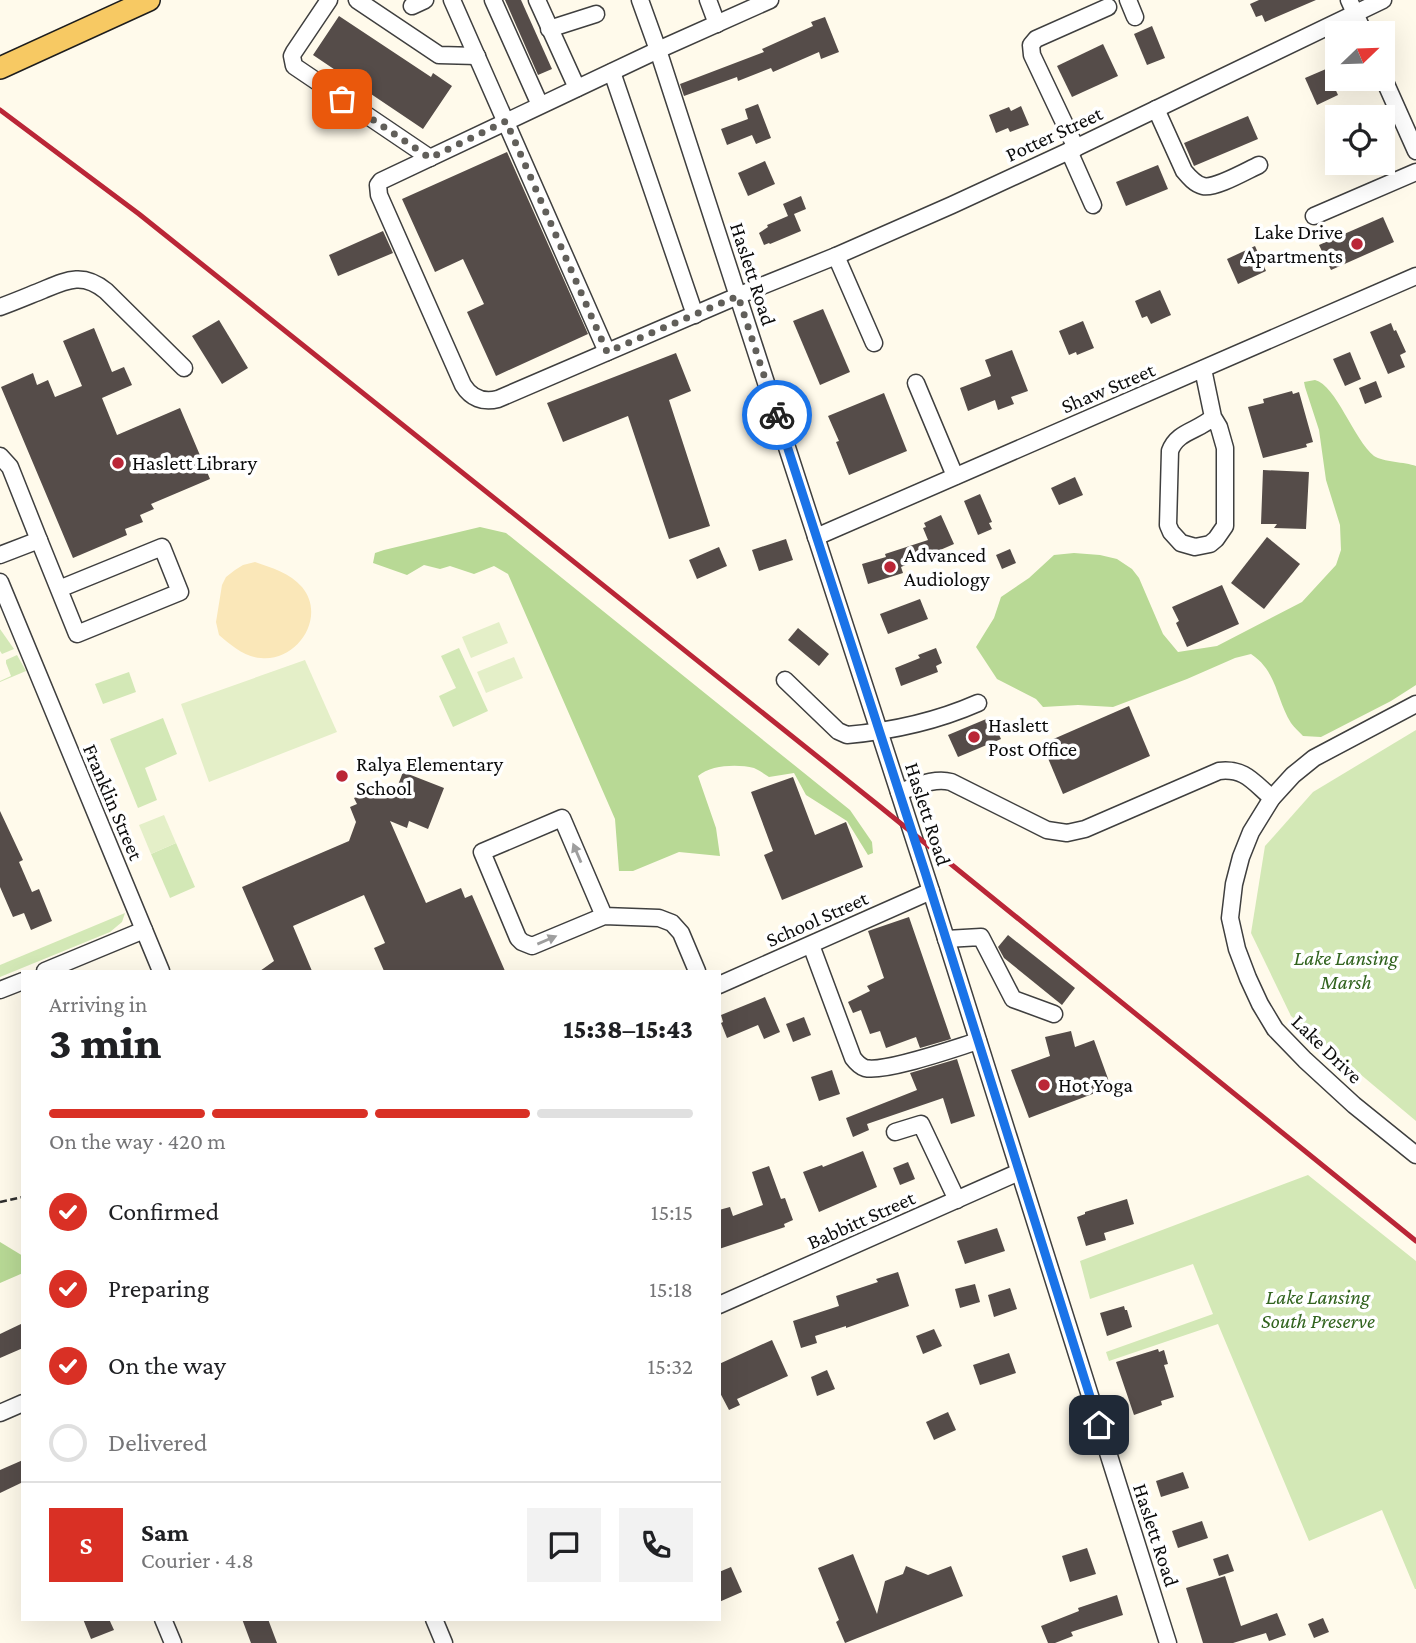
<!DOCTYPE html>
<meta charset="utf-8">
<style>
body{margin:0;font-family:"Crimson Pro",serif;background:#f2f2f2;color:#202124;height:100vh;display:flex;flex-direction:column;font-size:26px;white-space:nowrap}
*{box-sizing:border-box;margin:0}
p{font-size:23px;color:#757577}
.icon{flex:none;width:38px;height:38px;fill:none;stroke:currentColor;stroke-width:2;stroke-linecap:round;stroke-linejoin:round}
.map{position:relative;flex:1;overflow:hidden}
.details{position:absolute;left:21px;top:970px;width:700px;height:651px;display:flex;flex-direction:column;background:#fff;border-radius:0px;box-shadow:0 7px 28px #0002}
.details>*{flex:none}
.needle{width:46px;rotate:67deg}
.fabs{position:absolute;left:1325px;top:21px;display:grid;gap:14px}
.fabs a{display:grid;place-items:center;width:70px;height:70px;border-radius:0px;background:#fff;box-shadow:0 7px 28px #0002;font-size:35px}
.pin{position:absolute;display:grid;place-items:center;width:60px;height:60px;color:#fff;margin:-30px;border-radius:14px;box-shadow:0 4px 10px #0006}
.courier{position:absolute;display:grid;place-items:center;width:70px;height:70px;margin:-35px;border:5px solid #1a73e8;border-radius:50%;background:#fff;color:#222;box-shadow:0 2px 9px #0007}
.head em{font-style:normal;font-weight:800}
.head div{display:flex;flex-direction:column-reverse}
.head{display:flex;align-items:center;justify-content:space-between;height:119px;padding:0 28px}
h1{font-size:46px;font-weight:800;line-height:52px}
.bar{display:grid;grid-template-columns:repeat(4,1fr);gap:10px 7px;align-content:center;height:84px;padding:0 28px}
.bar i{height:9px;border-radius:5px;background:#e0e0e0}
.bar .selected{background:#d93025}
.bar p{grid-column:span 4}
.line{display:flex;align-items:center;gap:18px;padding:0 28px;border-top:2px solid #e0e0e0}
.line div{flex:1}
.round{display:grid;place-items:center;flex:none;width:74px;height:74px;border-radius:0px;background:#f2f2f2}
ol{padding:0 28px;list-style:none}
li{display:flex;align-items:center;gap:21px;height:77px}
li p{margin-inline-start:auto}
li .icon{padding:7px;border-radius:50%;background:#d93025;color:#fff;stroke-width:4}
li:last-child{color:#757577}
li i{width:38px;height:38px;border:4px solid #e0e0e0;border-radius:50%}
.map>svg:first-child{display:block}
.green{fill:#d3e8b6}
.forest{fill:#b8d995}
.sand{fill:#fae7b8}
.pitch{fill:#e4efc8}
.building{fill:#554c49}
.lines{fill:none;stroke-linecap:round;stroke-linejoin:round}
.minor-casing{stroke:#3f3f3f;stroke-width:19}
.major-casing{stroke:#1d1d1d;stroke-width:24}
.path{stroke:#2e2e2e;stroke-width:2.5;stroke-dasharray:7 3.5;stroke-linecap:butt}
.minor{stroke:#fff;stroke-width:16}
.major{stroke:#f7c963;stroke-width:21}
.rail{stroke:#ba2637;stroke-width:5}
.oneway{fill:#9e9e9e}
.done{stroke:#615f5a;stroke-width:7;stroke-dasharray:0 12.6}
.route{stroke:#1a73e8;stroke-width:9}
.poi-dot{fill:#ba2637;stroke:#fff;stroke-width:2.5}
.labels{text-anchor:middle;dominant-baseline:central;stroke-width:7;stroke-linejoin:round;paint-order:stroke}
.street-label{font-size:21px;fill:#0c0c0c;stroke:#fff}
.poi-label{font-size:21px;fill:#0c0c0c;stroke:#fff;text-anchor:start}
.park-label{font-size:21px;font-style:italic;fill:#31631e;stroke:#fff}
</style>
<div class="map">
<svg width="1416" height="1643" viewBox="0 0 1416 1643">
<rect width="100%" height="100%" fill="#fffaeb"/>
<g class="green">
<path d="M0,629L14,649L2,654L0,651Z"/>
<path d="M459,648L488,711L453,727L439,696L456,688L441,656Z"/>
<path d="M17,655L26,671L0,682V681L11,676L6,663V660Z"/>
<path d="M129,672L136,692L103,704L95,684Z"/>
<path d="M163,718L177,754L145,768L157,800L138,808L110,739Z"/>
<path d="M1416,730V1121L1291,1016L1251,933L1265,846L1313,792Z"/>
<path d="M176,843L195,887L170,898L151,854Z"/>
<path d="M125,913L122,922L110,932L0,977V965Z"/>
<path d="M1308,1175L1416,1261V1589H1415L1382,1510L1309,1541L1218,1324L1109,1361L1106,1352L1213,1314L1193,1264L1090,1299L1080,1261Z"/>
</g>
<g class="forest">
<path d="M1315,380C1336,385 1354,440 1374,456C1383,462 1405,462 1416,466V685L1391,701L1321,737L1303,736C1299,732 1294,727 1291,723C1276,699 1277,671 1251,654L1235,658L1187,679L1113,707L1078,705L1043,707L1036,699L997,679L976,647L994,618L1001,597L1029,578L1054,555L1074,553L1100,555L1117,559L1132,569L1139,578L1163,634L1178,652L1217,646L1302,602L1336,565L1341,550L1340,525L1326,480L1319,430L1305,387L1304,382Z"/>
<path d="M480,527L506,533L850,810L872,842L873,853L868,855L847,821L806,795L794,773L769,777C764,774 759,770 754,768C737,764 711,765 698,776L716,828L720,856L679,852L633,871H619L615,819L508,574L494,566L474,574L450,566L440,569L424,565L407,575L373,563L375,553L384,550Z"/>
<path d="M0,1242L23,1256V1273L0,1283Z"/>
</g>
<path class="sand" d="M255,562C272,568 290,573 302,587C327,617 297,662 261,658C244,657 231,645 219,635L216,622L222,585L226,577L235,570L243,565Z"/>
<g class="pitch">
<path d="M499,622L508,643L471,658L462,637Z"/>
<path d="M514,657L523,678L486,693L477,672Z"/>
<path d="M305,660L337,732L209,782L181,704Z"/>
<path d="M164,815L176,843L151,854L139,825Z"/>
</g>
<g class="building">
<path d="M505,0H521L552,69L538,75Z"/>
<path d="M1259,0H1316L1265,22L1262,15L1256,17L1250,4Z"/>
<path d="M339,16L431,77L433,73L452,86L423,129L313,55Z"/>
<path d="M825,17L839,52L821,59L819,52L773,72L771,68L738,81L737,77L684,96L680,84L764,52L762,49L813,26L811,22Z"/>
<path d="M1152,26L1165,58L1147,65L1134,34Z"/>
<path d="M1103,44L1118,76L1072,97L1057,66Z"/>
<path d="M1326,69L1338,95L1317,105L1305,78Z"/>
<path d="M758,104L771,138L756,144L752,135L727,145L721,129L748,119L745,109Z"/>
<path d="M1021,106L1029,125L1010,132L1008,128L996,133L989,115L1009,107L1011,111Z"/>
<path d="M1248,116L1258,139L1194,166L1184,143Z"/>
<path d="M507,152L588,334L496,376L467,312L484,304L463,259L435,272L402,199Z"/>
<path d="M765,161L775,184L748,196L738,173Z"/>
<path d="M1158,165L1168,189L1126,206L1116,182Z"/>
<path d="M801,196L806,209L794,214L801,231L770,244L769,243L764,245L759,233L768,227L767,225L788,216L783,204Z"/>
<path d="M1383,217L1394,242L1331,270L1319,245Z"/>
<path d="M383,231L393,253L338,276L329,255Z"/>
<path d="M1255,246L1266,271L1238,284L1227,259Z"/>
<path d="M1160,290L1171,315L1151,324L1147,316L1142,318L1135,301Z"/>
<path d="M823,309L850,372L820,385L793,321Z"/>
<path d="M219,320L248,368L222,384L192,336Z"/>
<path d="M1083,321L1094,348L1077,355L1076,352L1069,355L1059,331Z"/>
<path d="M1391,323L1394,331L1396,330L1406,352L1400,355L1405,367L1388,374L1370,332Z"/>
<path d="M94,328L112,372L124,367L132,385L102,398L117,435L180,408L210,479L151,504L154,509L140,515L143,522L125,529L127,535L73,558L1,387L33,373L37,385L48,380L55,397L82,386L63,341Z"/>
<path d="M1012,350L1028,391L1011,397L1014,404L998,410L995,400L968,411L960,388L991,376L985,360Z"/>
<path d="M1350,352L1361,379L1345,386L1333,359Z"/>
<path d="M676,353L691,391L669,400L710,526L669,539L628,416L563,442L547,403Z"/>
<path d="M1376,381L1382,397L1365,404L1359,388Z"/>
<path d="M1292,391L1293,394L1299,392L1313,442L1306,444L1307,447L1263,458L1248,407L1264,403L1263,399Z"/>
<path d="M884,393L907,451L849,475L836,442L839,441L828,416Z"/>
<path d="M1263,470L1309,472L1306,529L1274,528L1277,524H1261Z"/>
<path d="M1075,477L1083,495L1059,505L1051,488Z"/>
<path d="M980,494L992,522L989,523L992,529L978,535L964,501Z"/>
<path d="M941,515L954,544L901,567L903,573L868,584L862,564L886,557L885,554L928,540L923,528L926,527L924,523Z"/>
<path d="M1267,537L1300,564L1264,609L1231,583Z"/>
<path d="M786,539L793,560L759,571L752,550Z"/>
<path d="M719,547L727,566L697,579L689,560Z"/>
<path d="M1010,549L1016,563L1002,569L996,555Z"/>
<path d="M1222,585L1239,624L1187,647L1176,623L1179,621L1172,607Z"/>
<path d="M920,599L928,619L888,634L880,614Z"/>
<path d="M798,628L829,654L819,666L788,640Z"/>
<path d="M936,648L942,663L936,666L938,672L901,686L895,668L920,658L918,655Z"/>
<path d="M1129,706L1150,756L1063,794L1042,744Z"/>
<path d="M991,717L1001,739L958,757L948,735Z"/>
<path d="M403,772L444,788L428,829L409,821L407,828L390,821L426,903L461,888L465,898L472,895L505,971H384L374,948L385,943L364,895L293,926L312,971H260L274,961L242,887L349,841L356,822L350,807L357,804L354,798L376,789L378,794L398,785Z"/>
<path d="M793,777L815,835L846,822L863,867L782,900L764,855L773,851L751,792Z"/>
<path d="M0,811L23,860L19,862L32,892L39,889L52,921L31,930L24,913L13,917L0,887Z"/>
<path d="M909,917L951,1039L920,1048L916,1037L886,1048L880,1031L870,1034L861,1010L853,1013L848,1002L870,991L867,986L884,978L868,931Z"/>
<path d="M1008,935L1075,988L1062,1005L1004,958L998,947Z"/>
<path d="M765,997L780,1032L764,1039L758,1025L727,1038L721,1023L723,1022L721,1015Z"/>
<path d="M804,1017L811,1035L793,1042L786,1024Z"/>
<path d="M1071,1031L1075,1047L1094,1040L1111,1087L1029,1118L1011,1070L1050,1056L1045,1037Z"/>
<path d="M957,1059L975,1116L951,1124L943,1098L867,1124L869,1130L853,1137L846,1118L917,1090L910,1073Z"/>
<path d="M832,1070L840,1094L819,1101L811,1077Z"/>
<path d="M863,1151L877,1187L819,1212L803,1172L822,1165L823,1167Z"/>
<path d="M908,1162L915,1179L900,1185L893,1168Z"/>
<path d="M769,1166L781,1199L785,1198L793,1220L784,1224L785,1227L719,1249V1210L730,1207L733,1216L763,1205L752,1172Z"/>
<path d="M1127,1199L1134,1224L1104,1233L1106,1240L1086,1246L1077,1217L1085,1214V1212Z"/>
<path d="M997,1228L1005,1251L965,1264L957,1241Z"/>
<path d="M898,1272L909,1306L846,1328V1326L815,1336L817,1343L801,1348L793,1321L839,1306L836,1296L878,1282L876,1279Z"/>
<path d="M975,1284L980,1302L960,1308L955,1289Z"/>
<path d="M1010,1288L1017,1309L994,1317L988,1295Z"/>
<path d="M1124,1306L1125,1310H1127L1132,1327L1107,1336L1100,1313Z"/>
<path d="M23,1323V1348L0,1358V1334Z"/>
<path d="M934,1329L942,1346L923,1354L916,1336Z"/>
<path d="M772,1340L788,1376L737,1399L740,1405L729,1410L719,1391V1364Z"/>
<path d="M1158,1349L1159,1352L1164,1350L1168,1364L1164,1365L1174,1397L1161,1401L1162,1405L1134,1415L1116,1362Z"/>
<path d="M1009,1353L1016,1373L980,1385L973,1365Z"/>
<path d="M827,1370L835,1389L817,1396L811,1377Z"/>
<path d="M948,1412L956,1430L934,1440L926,1422Z"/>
<path d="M23,1460V1482L0,1493V1470Z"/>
<path d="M1183,1472L1189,1488L1161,1497L1156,1481Z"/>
<path d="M1202,1521L1208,1538L1178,1548L1172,1531Z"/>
<path d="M1087,1548L1096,1574L1070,1582L1062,1556Z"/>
<path d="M853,1554L877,1614L885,1581L903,1574L906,1566L928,1575L951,1566L963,1596L845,1643L836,1622L839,1620L818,1568Z"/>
<path d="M1228,1554L1234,1571L1219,1576L1213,1559Z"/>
<path d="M731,1567L742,1592L719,1602V1572Z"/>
<path d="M1225,1576L1241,1626L1277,1613L1286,1635L1269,1641L1266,1633L1233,1643H1203L1186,1588Z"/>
<path d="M1117,1595L1123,1615L1071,1632L1073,1636L1055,1643H1048L1041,1626L1079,1611L1078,1608Z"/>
<path d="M1323,1618L1329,1632L1314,1638L1308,1624Z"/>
<path d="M83,1619H109L114,1630L91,1639Z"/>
<path d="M242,1619H268L277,1643H251Z"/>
</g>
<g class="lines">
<defs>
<g id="minor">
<path d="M329,0L294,52L292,56L294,66L430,158"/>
<path d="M357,0L439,55L477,56"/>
<path d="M452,0L607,352"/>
<path d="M493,0L540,105"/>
<path d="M537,0L577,88"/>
<path d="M640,0L658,50L931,891L1168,1643"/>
<path d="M708,0L717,24"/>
<path d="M770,0L658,50L381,181L378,185L379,195L463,385C471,398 483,403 498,399L754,289L836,256L952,205L1069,151L1383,0"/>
<path d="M1128,0L1135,17"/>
<path d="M1349,0L1364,33"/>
<path d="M412,6L425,0"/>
<path d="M549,29L596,14"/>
<path d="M612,72L695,315"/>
<path d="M1382,75L1416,151"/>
<path d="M1156,109L1184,171C1189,177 1195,184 1203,186C1215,189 1246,171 1259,165"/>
<path d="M1076,148L1032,55L1031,45L1036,39L1108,7"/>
<path d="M1069,151L1093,205"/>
<path d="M1314,216L1416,172"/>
<path d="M836,256L874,343"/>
<path d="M0,307C14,302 28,296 43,290C67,280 83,272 106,291L184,368"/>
<path d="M1203,369L1213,417L1219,427L1225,448V526L1216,539L1210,544L1195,547L1181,543L1171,532L1168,525L1170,451C1177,431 1199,431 1213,417"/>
<path d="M916,383L955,476"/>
<path d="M0,456L10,467L39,540"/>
<path d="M816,537L1416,276"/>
<path d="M0,555L39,540L77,634L180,592L162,547L59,589"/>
<path d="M0,582L161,971"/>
<path d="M785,680L838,731L847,735C892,731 937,721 978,703"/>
<path d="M1416,704L1314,758L1293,775L1272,798L1251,832L1241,857L1234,884L1230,918L1237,949L1248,978L1260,1004L1275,1029L1305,1060L1354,1105L1416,1155"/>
<path d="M899,792C915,787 934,777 951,782L1047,830L1067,833L1085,829L1219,771C1245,768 1253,782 1272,798"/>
<path d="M604,916L562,818L482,852L518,938L522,942L532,946L604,916L659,918L672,923L681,933L697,971"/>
<path d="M946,939L981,937L1013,999L1054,1014"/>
<path d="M811,945L853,1058C856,1062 859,1066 865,1068C885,1073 955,1048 978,1041"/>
<path d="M45,971L144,930"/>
<path d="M719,985L931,891"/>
<path d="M0,990L23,981"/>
<path d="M895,1132L921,1124L957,1200"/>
<path d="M719,1305L1019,1172"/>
<path d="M0,1413L23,1403"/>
<path d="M163,1619L173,1643"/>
<path d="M434,1619L444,1643"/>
</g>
<path id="major" d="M0,68L149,0"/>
</defs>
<use href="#minor" class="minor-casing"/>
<use href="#major" class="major-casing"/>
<path class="path" d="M0,1202L23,1197"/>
<use href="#minor" class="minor"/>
<use href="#major" class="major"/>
<path class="rail" d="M0,110L139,214L878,805L1416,1241"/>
</g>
<defs><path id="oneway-solid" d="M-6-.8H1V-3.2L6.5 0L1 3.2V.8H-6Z" transform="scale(1.75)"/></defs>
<g class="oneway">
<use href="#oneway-solid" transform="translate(577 853) rotate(-113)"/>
<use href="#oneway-solid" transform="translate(547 940) rotate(-23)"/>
</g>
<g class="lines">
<path class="done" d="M342,99L430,158L506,121L607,352L738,296L777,415"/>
<path class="route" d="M777,415L925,872L1099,1425"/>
</g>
<g class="poi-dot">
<circle cx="1357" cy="244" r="7"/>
<circle cx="118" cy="463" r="7"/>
<circle cx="890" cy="567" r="7"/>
<circle cx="974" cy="737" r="7"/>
<circle cx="342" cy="776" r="7"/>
<circle cx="1044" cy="1085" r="7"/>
</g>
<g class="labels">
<g class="street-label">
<text transform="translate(1054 134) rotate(-25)">Potter Street</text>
<text transform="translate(753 274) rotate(72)">Haslett Road</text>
<text transform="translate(1108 388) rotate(-23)">Shaw Street</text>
<text transform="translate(113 802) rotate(67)">Franklin Street</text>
<text transform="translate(928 814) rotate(72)">Haslett Road</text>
<text transform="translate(817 919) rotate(-24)">School Street</text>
<text transform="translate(1327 1049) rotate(44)">Lake Drive</text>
<text transform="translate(861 1220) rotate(-24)">Babbitt Street</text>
<text transform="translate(1156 1535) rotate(72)">Haslett Road</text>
</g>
<g class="poi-label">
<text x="1343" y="232" text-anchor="end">Lake Drive<tspan x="1343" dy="24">Apartments</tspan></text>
<text x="132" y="463">Haslett Library</text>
<text x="904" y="555">Advanced<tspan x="904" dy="24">Audiology</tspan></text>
<text x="988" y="725">Haslett<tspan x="988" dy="24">Post Office</tspan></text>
<text x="356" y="764">Ralya Elementary<tspan x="356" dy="24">School</tspan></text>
<text x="1058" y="1085">Hot Yoga</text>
</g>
<g class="park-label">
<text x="1346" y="958">Lake Lansing<tspan x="1346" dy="24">Marsh</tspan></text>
<text x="1318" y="1297">Lake Lansing<tspan x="1318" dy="24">South Preserve</tspan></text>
</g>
</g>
</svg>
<div class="fabs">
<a><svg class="needle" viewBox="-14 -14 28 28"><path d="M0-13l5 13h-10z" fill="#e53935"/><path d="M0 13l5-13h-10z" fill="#757577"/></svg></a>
<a><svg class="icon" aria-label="locate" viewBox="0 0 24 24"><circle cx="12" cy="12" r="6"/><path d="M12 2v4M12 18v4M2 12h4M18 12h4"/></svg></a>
</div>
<div class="pin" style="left:342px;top:99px;background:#ea580c"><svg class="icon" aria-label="bag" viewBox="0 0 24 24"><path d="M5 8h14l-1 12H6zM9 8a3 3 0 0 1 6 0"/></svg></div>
<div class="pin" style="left:1099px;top:1425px;background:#1f2937"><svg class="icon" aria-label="home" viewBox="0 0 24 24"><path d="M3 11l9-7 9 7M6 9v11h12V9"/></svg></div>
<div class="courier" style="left:777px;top:415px"><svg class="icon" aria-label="bike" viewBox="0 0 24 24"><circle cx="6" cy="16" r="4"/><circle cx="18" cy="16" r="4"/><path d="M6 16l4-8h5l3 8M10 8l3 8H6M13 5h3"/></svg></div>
<section class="details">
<div class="head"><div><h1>3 min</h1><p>Arriving in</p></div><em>15:38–15:43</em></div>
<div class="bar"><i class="selected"></i><i class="selected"></i><i class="selected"></i><i></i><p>On the way · 420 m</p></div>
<ol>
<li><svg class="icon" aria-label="check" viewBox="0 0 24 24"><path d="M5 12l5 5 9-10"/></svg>Confirmed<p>15:15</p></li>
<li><svg class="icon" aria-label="check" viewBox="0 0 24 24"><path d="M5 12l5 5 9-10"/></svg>Preparing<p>15:18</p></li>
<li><svg class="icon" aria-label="check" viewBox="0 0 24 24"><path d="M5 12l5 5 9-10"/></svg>On the way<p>15:32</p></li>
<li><i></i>Delivered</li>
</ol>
<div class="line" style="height:126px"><b class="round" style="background:#d93025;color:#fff">S</b><div><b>Sam</b><p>Courier · 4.8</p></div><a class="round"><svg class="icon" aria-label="chat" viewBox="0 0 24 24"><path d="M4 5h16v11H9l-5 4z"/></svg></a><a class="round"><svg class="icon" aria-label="phone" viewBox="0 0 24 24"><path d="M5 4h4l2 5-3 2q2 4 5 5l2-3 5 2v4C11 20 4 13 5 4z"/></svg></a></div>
</section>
</div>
